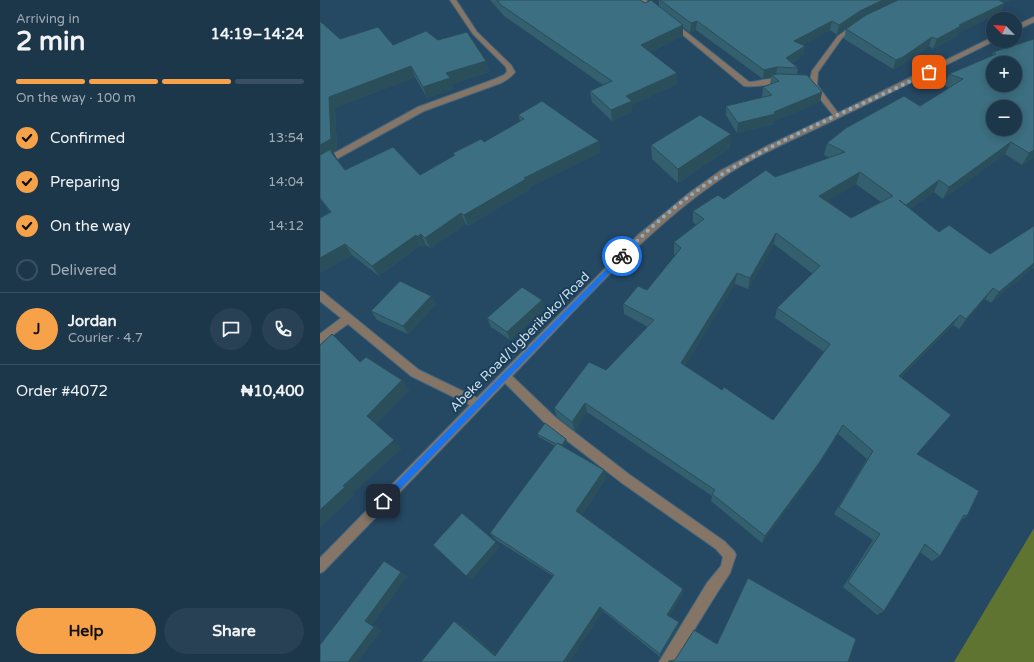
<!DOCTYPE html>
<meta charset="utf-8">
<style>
body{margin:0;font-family:"Varela Round",sans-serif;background:#294154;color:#f1f3f6;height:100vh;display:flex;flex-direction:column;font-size:15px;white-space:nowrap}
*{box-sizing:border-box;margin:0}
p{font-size:13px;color:#a0abb5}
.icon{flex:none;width:22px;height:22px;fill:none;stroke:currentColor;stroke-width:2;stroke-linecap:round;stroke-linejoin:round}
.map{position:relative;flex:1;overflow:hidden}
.details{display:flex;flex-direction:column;background:#1c364a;width:320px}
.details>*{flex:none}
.needle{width:26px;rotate:295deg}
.tools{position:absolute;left:666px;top:12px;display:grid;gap:8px}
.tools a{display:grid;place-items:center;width:36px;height:36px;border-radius:50%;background:#1c364a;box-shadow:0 2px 10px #0003,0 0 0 1px #3a5062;font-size:20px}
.pin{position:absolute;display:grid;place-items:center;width:34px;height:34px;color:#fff;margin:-17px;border-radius:8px;box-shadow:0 2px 6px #0006}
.courier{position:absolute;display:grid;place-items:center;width:40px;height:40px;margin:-20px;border:3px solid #1a73e8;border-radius:50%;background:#fff;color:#222;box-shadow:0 1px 5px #0007}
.head em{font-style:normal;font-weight:700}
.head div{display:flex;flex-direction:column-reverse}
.head{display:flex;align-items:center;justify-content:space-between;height:68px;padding:0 16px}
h1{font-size:26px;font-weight:700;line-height:30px}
.bar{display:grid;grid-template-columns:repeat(4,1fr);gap:6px 4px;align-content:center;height:48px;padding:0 16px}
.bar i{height:5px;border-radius:3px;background:#3a5062}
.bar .active{background:#f7a148}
.bar p{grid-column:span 4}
.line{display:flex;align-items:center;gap:10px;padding:0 16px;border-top:1px solid #3a5062}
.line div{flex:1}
.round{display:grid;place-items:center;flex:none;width:42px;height:42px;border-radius:21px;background:#294154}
ol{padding:0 16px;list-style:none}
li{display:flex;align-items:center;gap:12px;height:44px}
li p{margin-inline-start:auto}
li .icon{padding:4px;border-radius:50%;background:#f7a148;color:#111;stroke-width:4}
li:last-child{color:#a0abb5}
li i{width:22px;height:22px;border:2px solid #3a5062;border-radius:50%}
.cta{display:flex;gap:8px;margin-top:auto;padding:8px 16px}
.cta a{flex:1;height:46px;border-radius:24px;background:#f7a148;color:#111;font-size:16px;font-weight:700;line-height:46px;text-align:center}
.cta a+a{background:#294154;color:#f1f3f6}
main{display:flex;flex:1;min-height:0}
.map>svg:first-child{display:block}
.green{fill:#607432}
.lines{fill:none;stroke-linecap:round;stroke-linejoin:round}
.minor-casing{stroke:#46667f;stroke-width:2}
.minor{fill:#847567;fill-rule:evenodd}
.wall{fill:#345f6f;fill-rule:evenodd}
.shaded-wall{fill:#2a4e5a}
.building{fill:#3c6f81;stroke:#2a4e5a;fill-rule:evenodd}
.route{fill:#1a73e8}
.done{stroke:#90aabd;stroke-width:4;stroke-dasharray:0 7.2}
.labels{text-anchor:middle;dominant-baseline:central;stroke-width:4;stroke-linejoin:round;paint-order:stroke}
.street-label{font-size:13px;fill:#cadeee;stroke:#1b3e58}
</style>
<main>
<section class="details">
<div class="head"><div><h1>2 min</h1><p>Arriving in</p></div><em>14:19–14:24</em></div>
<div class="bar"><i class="active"></i><i class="active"></i><i class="active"></i><i></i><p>On the way · 100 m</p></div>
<ol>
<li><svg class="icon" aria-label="check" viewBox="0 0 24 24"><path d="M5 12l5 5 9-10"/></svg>Confirmed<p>13:54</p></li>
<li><svg class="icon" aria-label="check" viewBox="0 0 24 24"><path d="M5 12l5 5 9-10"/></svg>Preparing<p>14:04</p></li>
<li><svg class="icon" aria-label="check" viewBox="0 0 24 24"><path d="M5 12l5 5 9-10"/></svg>On the way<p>14:12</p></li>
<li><i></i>Delivered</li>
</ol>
<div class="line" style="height:72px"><b class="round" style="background:#f7a148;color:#111">J</b><div><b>Jordan</b><p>Courier · 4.7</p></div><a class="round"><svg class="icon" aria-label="chat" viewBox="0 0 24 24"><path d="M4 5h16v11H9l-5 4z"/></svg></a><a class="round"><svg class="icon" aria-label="phone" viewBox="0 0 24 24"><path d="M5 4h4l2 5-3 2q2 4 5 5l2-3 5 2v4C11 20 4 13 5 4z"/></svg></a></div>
<div class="line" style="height:52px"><div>Order #4072</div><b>₦10,400</b></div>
<div class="cta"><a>Help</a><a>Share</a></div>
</section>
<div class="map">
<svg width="714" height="662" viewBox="0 0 714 662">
<rect width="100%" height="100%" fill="#254863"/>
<path class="green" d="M714,528V662H634Z"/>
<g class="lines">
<defs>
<g id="minor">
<path d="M130,0H136L157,32L191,65L195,72C190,78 187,80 181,83L104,111L0,168V161L98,107L175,79L184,75L187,72L186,67L153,34Z"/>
<path d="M319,0H326L339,11L334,12Z"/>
<path d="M714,17V22L695,31V26Z"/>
<path d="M351,23H355L429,82C439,82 460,74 468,80C463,84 432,87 424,86L351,25Z"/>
<path d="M535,24L538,26L537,27L522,38L498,72L497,85L518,113L671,38L673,37L674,41C620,68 567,95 512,121C477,138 436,155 405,176C324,230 260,306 192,376L236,418L310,475L404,541L414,551L416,555L410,573L397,593L354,662H339L387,583L401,566L403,557L396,549L302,483L228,426L185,383L4,571L0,573V558L150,405L91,376L28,324L0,344V334L21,318L0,301V291L3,292L99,370L157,398L318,235L369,193L400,171L445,147L513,115L489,85L492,71L518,36Z"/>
</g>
</defs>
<use href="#minor" class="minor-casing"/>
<use href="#minor" class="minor"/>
</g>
<g class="wall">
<path d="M170,0H320L325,3L339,7V0H576L572,3L578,0H690L684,3H685L681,12L638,33L637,36L613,49L609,46L580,66L573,69L524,39L526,29L542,18L538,20L517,35L510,30L482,45L485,46L483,55L472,63L478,68L477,75L502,92L500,102L454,121V124L417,133L406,115V106L443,97H442L443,87L450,84L451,78L443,79L376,30L370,33L363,27V36L330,52L357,84L312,105V112L292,121L272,102L270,91L283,85L184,16Z"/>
<path d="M0,21L20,39L73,45L118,40L166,61L169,72L132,84L134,89L107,98L95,77L15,108L17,150L13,152L18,160L25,170L100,175L134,156L133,153L164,142L200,121L198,115L281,152L208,188L209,190L148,226L146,224L110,248L106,245L103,247L101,245L59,276L32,255L0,273V218L10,212L0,199Z"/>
<path d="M714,39V157L702,165L685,154L623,199L614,192L590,209L619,232L670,254L714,226V269L713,268L671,303L665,299L639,329L633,325L581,377L597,454L647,516L640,521L620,556L612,561L600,552L564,611L557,615L523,587L553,540L514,514L547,459L518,434L495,471L442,543L391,501L392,496L267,412L255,431L237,417L234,408L286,370L328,327L304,314L303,304L327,290L356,255L354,254V242L376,225L373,222V211L404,199L455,177L510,158L504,155L507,143L600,106L629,88L624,85L629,74L672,56L673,52ZM536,184L561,202L531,218L507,201ZM454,244L493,274L457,308L455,318L504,352L453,420L402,390L365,366L415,284L428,289Z"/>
<path d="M331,145L410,148L358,183L332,159Z"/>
<path d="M111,296L116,304L88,334L57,320L51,311Z"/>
<path d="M222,300L224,309L190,340L171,327L167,318Z"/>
<path d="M217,434L246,439L247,443L244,447L286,478L262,515L363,589V594L349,616L359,622V626L340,657L283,611L249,662H101L142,625L176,654L233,576L176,540L170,533L235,446L219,437Z"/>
</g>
<g class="shaded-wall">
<path d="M563,0H576L569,5L538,20L517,35L519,25L540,11Z"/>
<path d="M675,0H690L672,8Z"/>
<path d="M685,3L681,12L638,33L637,36L613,49L617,39L639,25Z"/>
<path d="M377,21L376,30L370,33L371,23Z"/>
<path d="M512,21L510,30L473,50L474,41Z"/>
<path d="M363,25V36L321,56V45Z"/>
<path d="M612,37L609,46L580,66L573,69L576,60Z"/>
<path d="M485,46L483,55L465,67L466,58Z"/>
<path d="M166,61L169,72L132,84L134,89L107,98L103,87L126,73Z"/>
<path d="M91,66L95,77L15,108L17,150L13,152L18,160L0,159V145L9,97Z"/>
<path d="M457,67L456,76L452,75L451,78L443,79L444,70Z"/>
<path d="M357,73V84L312,105V112L292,121L291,110L306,96Z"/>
<path d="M502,92L500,102L454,121V124L417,133L418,123L454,112Z"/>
<path d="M411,134L410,148L358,183V169Z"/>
<path d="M279,141L281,152L208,188L209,190L148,226L144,215L204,178Z"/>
<path d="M691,142L685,154L623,199L629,187Z"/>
<path d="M714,150V157L702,165L709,153Z"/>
<path d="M540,172L536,184L496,208L499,196Z"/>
<path d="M619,180L614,192L581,216L586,205Z"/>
<path d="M141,213L146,224L110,248L105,238Z"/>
<path d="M456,233L454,244L428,289L430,278Z"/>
<path d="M101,234L106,245L103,247L97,237Z"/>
<path d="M96,235L101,245L59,276L52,266Z"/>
<path d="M25,244L32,255L0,273V258Z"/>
<path d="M714,263V266L713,268L671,303L679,292Z"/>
<path d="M417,273L415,284L361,373V363Z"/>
<path d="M673,288L665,299L639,329L646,319Z"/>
<path d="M111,296L116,304L88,334L83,326Z"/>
<path d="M222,300L224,309L190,340L187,332Z"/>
<path d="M640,315L633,325L573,385L579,376Z"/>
<path d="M82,380L90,390L56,425L47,416Z"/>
<path d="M265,403L267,412L255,431L252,422Z"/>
<path d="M523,425L518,434L495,471L442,543L445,536Z"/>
<path d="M246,439L247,443L242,450L241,446Z"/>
<path d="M74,440L82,449L33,493L35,495L0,528V510L23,486Z"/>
<path d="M284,470L286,478L260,518L256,511Z"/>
<path d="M176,542L180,547L152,580L146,576Z"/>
<path d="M64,561L88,576L53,624L62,630L38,662H28L45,621Z"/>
<path d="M363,589V594L348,619L347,615Z"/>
<path d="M280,607L283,611L249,662H243Z"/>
<path d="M134,621L142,625L182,659L175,656Z"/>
<path d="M359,622V626L340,657V654Z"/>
</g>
<g class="building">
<path d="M177,0H320L325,3L331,0L363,25L321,45L357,73L306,96L312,101L291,110L270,91L292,81L181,5Z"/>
<path d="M340,0H563L540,11L519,25L512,21L474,41L485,46L466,58L478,68L457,67L444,70L377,21L371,23Z"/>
<path d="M578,0H679L685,3L639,25L641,26L617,39L612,37L583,57L576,60L526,29L546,15Z"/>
<path d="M0,21L20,39L58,27L73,45L106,31L118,40L147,32L166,61L126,73L130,78L103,87L91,66L9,97L11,139L0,145Z"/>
<path d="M714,39V150L709,153L691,142L629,187L619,180L586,205L579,200L619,232L629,225L670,254L714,226V263L679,292L673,288L646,319L640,315L579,376L631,415L597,454L659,491L647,516L644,515L620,556L605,544L564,611L528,582L560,534L519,507L553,451L523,425L499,463L445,536L392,494L395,490L265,403L252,422L234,408L269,362L286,370L334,320L303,304L318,286L327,290L361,248L354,242L384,219L373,211L398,195L404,199L446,170L455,177L525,152L507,143L526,128L584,96L600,106L643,79L629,74L676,54L673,52ZM673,63H695V85H673ZM673,107H695V129H673ZM540,172L573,196L531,218L499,196ZM456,233L500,266L457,308L510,344L453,420L404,387L402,390L361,363L417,273L430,278Z"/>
<path d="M458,74L487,75L502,92L454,112L455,114L418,123L406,106L452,95L443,87L459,81L452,75Z"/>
<path d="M222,101L279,141L204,178L206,179L144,215L141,213L105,238L101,234L97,237L96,235L52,266L25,244L0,258V218L11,212L0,198V155L11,149V152L25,170L73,147L100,175L135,155L133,153L161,139L164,142L204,119L198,115Z"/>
<path d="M380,115L411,134L358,169L331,145Z"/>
<path d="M80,281L111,296L83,326L51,311Z"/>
<path d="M202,287L222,300L187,332L167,318Z"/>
<path d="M12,334L40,362L46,357L82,380L47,416L74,440L23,486L25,487L0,510V345Z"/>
<path d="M225,423L246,439L242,445L237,443L236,444L217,434Z"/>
<path d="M237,443L284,470L256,511L363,589L347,615L359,622L340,654L280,607L243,662H101L134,621L175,656L234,575L170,533Z"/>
<path d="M142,513L176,542L146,576L113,545Z"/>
<path d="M64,561L81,572L45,621L54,627L28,662H0V645Z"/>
<path d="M428,578L536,639L528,662H348L349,661L355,660L374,630L397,644Z"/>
</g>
<path class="route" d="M302,253L305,256V257L66,504H60V499Z"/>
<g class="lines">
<path class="done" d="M302,256C332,225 367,195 404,173C469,134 541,106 609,72"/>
</g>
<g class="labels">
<g class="street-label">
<text transform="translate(200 342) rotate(-45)">Abeke Road/Ugberikoko/Road</text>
</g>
</g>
</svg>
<div class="tools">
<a><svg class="needle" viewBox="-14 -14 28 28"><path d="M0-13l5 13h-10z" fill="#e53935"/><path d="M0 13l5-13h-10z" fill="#a0abb5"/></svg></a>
<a>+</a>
<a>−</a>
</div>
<div class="pin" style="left:609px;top:72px;background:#ea580c"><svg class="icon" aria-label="bag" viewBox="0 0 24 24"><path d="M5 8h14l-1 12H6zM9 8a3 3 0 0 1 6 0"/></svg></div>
<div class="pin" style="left:63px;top:501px;background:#1f2937"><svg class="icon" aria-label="home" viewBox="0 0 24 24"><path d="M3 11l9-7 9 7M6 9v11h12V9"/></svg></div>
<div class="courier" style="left:302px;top:256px"><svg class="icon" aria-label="bike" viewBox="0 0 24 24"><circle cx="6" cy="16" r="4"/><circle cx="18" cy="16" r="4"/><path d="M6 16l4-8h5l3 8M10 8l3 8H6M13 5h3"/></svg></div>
</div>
</main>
